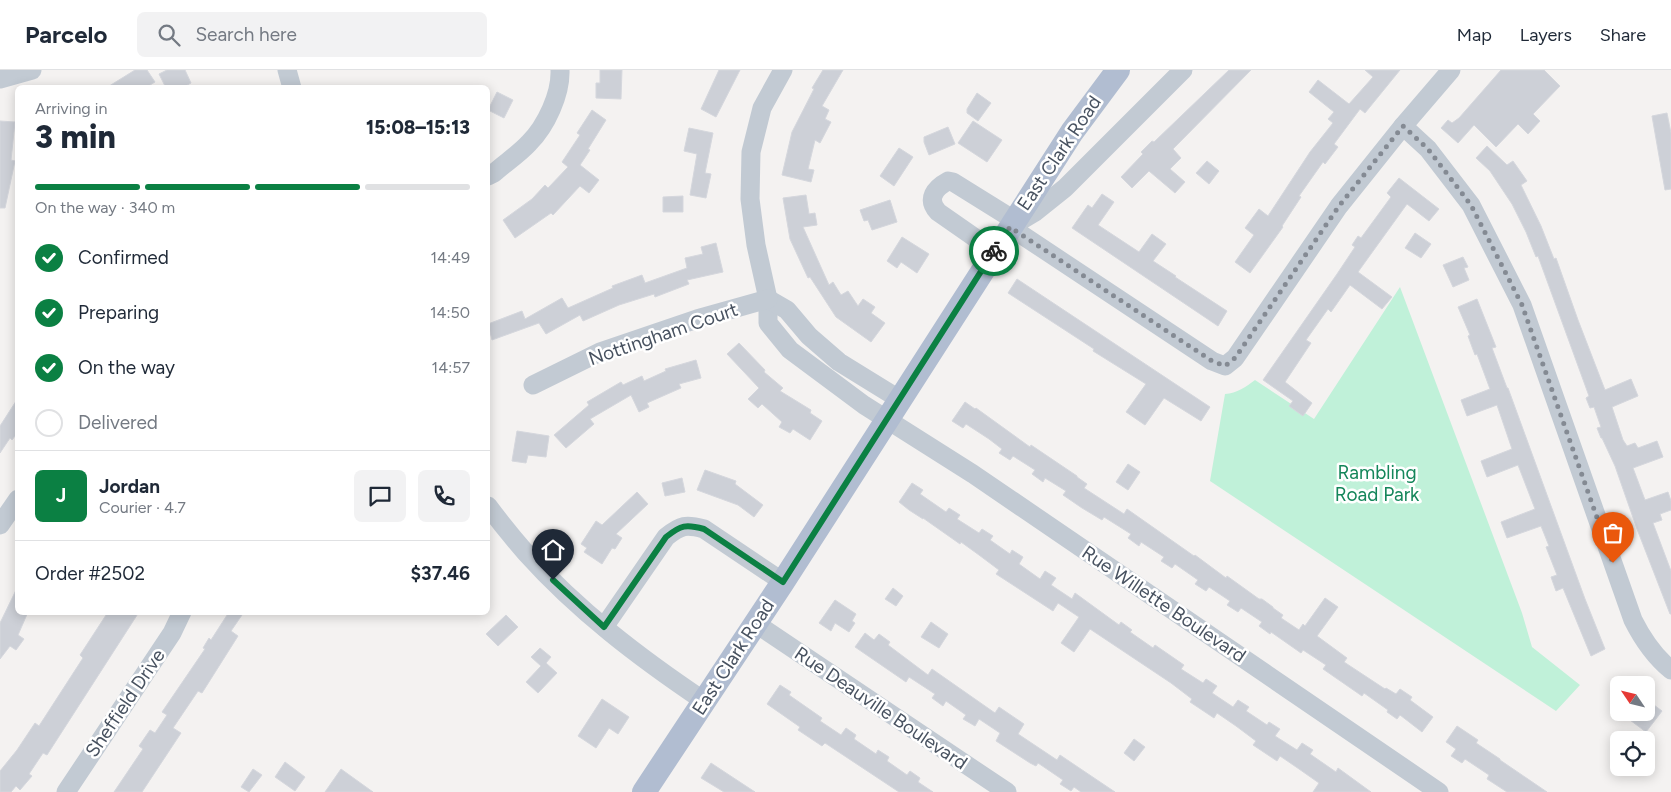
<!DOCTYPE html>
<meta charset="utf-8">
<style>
body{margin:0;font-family:Figtree,sans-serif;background:#f2f2f3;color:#1f2937;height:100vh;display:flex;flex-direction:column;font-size:19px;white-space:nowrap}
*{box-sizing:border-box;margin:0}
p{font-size:16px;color:#747a83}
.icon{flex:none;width:28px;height:28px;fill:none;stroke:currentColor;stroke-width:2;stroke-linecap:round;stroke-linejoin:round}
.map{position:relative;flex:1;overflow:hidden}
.sheet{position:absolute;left:15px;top:15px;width:475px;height:530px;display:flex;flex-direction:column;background:#fff;border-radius:8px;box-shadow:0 2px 12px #0003}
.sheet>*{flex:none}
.needle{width:32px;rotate:305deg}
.controls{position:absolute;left:1610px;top:606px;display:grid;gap:10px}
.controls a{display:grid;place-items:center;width:45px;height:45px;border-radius:8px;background:#fff;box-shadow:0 2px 12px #0003;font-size:25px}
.pin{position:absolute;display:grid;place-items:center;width:42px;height:42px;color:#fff;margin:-51px -21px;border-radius:50% 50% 50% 0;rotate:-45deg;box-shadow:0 0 5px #0007}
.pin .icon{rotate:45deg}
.courier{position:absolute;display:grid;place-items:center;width:50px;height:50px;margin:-25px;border:4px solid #0b8043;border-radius:50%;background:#fff;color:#222;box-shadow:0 1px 6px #0007}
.head em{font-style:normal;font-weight:800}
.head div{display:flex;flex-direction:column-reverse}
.head{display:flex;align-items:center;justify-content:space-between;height:85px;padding:0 20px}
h1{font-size:32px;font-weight:800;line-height:38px}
.bar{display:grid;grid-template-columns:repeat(4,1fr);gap:8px 5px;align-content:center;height:60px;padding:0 20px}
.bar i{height:6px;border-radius:4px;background:#e0e1e3}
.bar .active{background:#0b8043}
.bar p{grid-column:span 4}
.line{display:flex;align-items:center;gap:12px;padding:0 20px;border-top:1px solid #e0e1e3}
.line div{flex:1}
.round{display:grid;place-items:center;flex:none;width:52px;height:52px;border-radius:8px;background:#f2f2f3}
ol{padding:0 20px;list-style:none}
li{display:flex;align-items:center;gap:15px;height:55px}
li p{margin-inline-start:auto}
li .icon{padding:5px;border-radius:50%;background:#0b8043;color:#fff;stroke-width:4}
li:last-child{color:#747a83}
li i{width:28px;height:28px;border:2px solid #e0e1e3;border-radius:50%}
header{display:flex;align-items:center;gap:30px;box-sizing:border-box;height:70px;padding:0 25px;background:#fff;border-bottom:1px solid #e0e1e3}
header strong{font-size:24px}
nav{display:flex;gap:28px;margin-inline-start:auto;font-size:18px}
.search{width:350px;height:45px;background:#f2f2f3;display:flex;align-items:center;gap:12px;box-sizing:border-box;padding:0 18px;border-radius:8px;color:#747a83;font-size:19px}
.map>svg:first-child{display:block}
.green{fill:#c0f1d9}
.building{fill:#cdd0d7;stroke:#d5d7dd}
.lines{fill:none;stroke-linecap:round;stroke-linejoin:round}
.minor{stroke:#c2cad3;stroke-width:19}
.major{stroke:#b1bdd1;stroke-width:24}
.done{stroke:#848a93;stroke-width:5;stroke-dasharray:0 9}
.route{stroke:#0b8043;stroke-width:6}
.labels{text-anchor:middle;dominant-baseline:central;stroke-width:5;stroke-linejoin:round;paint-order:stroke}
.street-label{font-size:19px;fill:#485260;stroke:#fff}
.park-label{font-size:19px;fill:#14865a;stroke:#fff}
</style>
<header>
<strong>Parcelo</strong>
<div class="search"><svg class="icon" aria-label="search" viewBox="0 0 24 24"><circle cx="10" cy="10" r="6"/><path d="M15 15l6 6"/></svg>Search here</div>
<nav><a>Map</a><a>Layers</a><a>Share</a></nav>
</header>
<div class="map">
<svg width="1671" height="722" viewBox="0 0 1671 722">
<rect width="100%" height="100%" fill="#f4f2f1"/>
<path class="green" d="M1400,217L1522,543L1532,577L1580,615L1556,641L1210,411L1225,324C1237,323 1246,317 1255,310L1314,349Z"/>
<g class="building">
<path d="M135,0H147L155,12L145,18H106Z"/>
<path d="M167,0H185L191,13L182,18H166L159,4Z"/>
<path d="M600,0H622L621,29L596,28V13H600Z"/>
<path d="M719,0H740L716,47L701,39Z"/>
<path d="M823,0H843L822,36L829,40L825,49L831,52L820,73L815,70L808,99L814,100L811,112L782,105L792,62L814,19L812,18Z"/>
<path d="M1229,0H1251L1173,79L1181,88L1170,99L1185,112L1175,123L1149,101L1132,118L1121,107L1143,84L1141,82L1152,71L1154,72Z"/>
<path d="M1365,0H1400L1365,43L1360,39L1334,74L1338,77L1325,94L1323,92L1299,126L1301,127L1282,156L1283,157L1250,203L1235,192L1254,165L1245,158L1259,139L1268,146L1310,82L1333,53L1328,49L1334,42L1309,22L1318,10L1349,34L1373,7Z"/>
<path d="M1501,0H1544L1560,16L1533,44L1540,51L1528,64L1518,54L1496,77L1474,55L1458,73L1441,58L1448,50L1452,53L1459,48Z"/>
<path d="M497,22L513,30L504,48L488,40Z"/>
<path d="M977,23L991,33L978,51L967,43V39Z"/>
<path d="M592,40L606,50L588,79L590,80L580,95L599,110L589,123L580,116L553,145L551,143L515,168L503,150L532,129L545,115L548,118L568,97L562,92L580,65L577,63Z"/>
<path d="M1667,43L1671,63V119L1665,120L1652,46Z"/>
<path d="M0,51L15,52L11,90L15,91L5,138H0Z"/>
<path d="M973,51L1002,70L987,92L958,73Z"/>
<path d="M948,57L955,74L929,85L924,72V67Z"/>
<path d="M689,58L713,63L705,103L711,104L706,128L690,125L697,84L684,81Z"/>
<path d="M1487,76L1507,95L1513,91L1527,111L1521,115L1541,156L1554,189L1556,188L1578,250L1605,320L1631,309L1638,326L1612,337L1623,370L1627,376L1635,373L1638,378L1657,371L1663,387L1633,398L1645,430L1668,422L1671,431V440L1660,444L1662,450L1653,453L1671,501V544H1670L1637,459L1615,396L1602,368H1601L1597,358L1601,357L1594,337L1590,338L1586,328L1589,326L1538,186L1536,187L1526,162L1512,134L1490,101L1476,88Z"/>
<path d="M899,78L913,87L894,116L880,106Z"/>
<path d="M1207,91L1219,101L1209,114L1196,103Z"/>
<path d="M1399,108L1439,139L1429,151L1407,134L1358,202L1392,227L1382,239L1350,215L1331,242L1328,239L1306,270L1311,273L1285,312L1312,333L1303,346L1289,336L1293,331L1263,310L1337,204L1355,177L1352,175L1358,166L1361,168L1391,127L1387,123Z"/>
<path d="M1102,124L1114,132L1098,155L1139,182L1152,164L1166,174L1153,191L1176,206L1175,207L1227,241L1218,256L1072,158L1088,135L1092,138Z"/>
<path d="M806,125L809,144L815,143L817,155L803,157L829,215L833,212L841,225L848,221L858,236L863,229L875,237L871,243L885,253L871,272L836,247L810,207L808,208L790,169L783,128Z"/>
<path d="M683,126V142H663V127Z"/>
<path d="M890,130L897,152L872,160L868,150L864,151L860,140Z"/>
<path d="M1415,163L1431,174L1421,188L1405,178Z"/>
<path d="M902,167L929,184L917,203L901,192L897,198L887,191Z"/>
<path d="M716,173L723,202L687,210L689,214L655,227L654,224L619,235L583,251L580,245L546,264L539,253L492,270L488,254L522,241L525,249L562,228L568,238L613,218L612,216L642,205L645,213L687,198L685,188L703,184L701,177Z"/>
<path d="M1463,187L1468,197L1464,198L1469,210L1453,217L1443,195Z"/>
<path d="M1017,209L1210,337L1201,351L1164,328L1145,355L1126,342L1146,314L1093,281L1094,279L1008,223Z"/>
<path d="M1477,229L1496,277L1492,278L1507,318H1508L1585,529L1605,579L1591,586L1563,518L1556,521L1551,507L1557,505L1546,477L1549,476L1541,456L1507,468L1501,452L1535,439L1518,395L1487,407L1481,391L1512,379L1497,335L1467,346L1461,330L1490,319L1477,284L1475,285L1468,266L1470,265L1458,237Z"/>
<path d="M739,273L765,300L764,302L783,318L780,321L811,340L810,343L822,351L810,370L793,359L790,363L779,357L782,352L762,334L758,338L748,329L759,318L727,284Z"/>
<path d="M696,290L701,308L679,314L681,318L647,333L649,337L639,342L631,325L590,349L594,354L566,378L554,365L589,335L587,332L621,312L623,315L642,306L644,311L666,301L665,299Z"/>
<path d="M18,328V362L12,370L10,368L0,383V356Z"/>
<path d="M965,332L975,339L976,338L1030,377L1031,375L1077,406V407L1087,414L1084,418L1124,444L1127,439L1194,486L1195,485L1226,508L1227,506L1259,529H1262L1273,537V538L1283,545L1281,548L1299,560L1303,554L1305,556L1325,528L1338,537L1317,566L1347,588L1344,592L1385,619L1386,618L1396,624L1400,619L1412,627L1410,630L1433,647L1422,662L1400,645L1397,649L1387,642L1388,640L1364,623L1362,626L1323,599L1326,595L1303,580L1301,583L1271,562L1270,564L1259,556L1262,552L1241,538L1238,542L1227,535L1230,531L1209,517L1206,521L1195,514L1198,510L1175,494L1172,498L1161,491L1164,487L1141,472L1139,476L1128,468L1131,464L1104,447L1102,450L1082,438L1063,425L1066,421L1045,408L1043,412L1032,404L1035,400L1013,386L1010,390L999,383L1002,379L989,369L966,354L963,358L952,351Z"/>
<path d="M517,361L549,366L546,387L528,385L526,393L512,391Z"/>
<path d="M1128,394L1140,402L1128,420L1116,412Z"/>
<path d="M705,400L736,411L735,414L763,435L754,447L738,435L697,420Z"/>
<path d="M682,408L685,422L665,426L662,413Z"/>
<path d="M912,413L923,420L920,424L946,442L949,438L960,445L957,449L979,463L982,459L993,466L990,470L1010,484L1012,480L1023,487L1019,494L1040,509L1045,501L1056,508L1051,515L1072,529L1075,523L1119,555L1121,552L1132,560L1130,562L1153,578L1155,575L1184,595L1181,599L1203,613L1206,609L1217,616L1212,623L1233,637L1238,630L1249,637L1246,641L1267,655L1269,652L1280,659L1275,666L1297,680L1302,673L1313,680L1310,684L1336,702L1338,698L1371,722H1313L1319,713L1299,699L1280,686L1277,691L1253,675L1256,671L1236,656L1217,643L1214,648L1190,632L1192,629L1171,613L1090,559L1074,582L1061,573L1079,547L1058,533L1053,541L996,504L999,500L979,485L961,472L960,474L923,448V449L909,440L899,432Z"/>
<path d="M637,422L648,434L616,464L622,468L615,479L612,478L602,494L584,482L587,478L581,474L596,451L602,455Z"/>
<path d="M18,516V542H28L18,565L24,569L16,580L10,576L0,589V553Z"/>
<path d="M893,518L903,526L896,536L885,529Z"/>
<path d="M835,530L856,544L852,551L855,553L849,562L835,553L831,561L819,553Z"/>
<path d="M108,542H139L47,685L43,683L29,704L32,706L20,720L16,716L11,722H0V701L17,680L35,653L39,656L83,588L80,585Z"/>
<path d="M229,542H244L231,561L238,566L202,623L198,621L173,658L181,663L142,722H114L143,679L139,676L150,660L155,663L167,645L162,642L205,579L203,578L209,568L211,570Z"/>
<path d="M506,545L518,557L498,576L486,564Z"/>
<path d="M931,552L948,564L939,578L921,567Z"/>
<path d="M865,563L874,570L879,564L890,572L888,575L928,605L932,599L995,643L999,637L1024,654L1018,664L1057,690L1060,685L1115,722H1081L1074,717L1071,721L1060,714L1063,710L1038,693L1036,696L1030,693L996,671L1000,663L979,649L975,656L963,649L966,645L946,631L943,636L932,628L935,624L909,607L906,612L855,577Z"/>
<path d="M540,578L551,587L546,593L557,603L538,623L526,612L541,596L531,587Z"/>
<path d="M780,615L791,622L789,625L822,648L820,651L841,665L846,658L856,665L854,669L876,684L878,680L889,687L887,691L907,705L910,701L920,708L918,712L933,722H899L825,673L822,676L798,660L800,657L767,634Z"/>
<path d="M602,629L629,647L618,664L609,658L596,678L578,666Z"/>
<path d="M1646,629L1662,641L1646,662L1630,650L1636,642H1646Z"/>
<path d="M1457,656L1478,670L1476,673L1500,689V690L1547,722H1507L1487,709L1489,705L1465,689L1462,693L1451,686L1456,679L1446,672Z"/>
<path d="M1134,669L1145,677L1134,691L1124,683Z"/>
<path d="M285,692L305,707L295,721L275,707Z"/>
<path d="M711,693L755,722H724L701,708Z"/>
<path d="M253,699L262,705L249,722L241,717Z"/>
<path d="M341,699L373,722H325Z"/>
</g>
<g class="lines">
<g class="minor">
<path d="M287,0L292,18"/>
<path d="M783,0L762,38L751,82L750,129L756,175L768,229V253L790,280L864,335L973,404L1439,722"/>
<path d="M1183,0L1065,118L1035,142L1010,157L1212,291L1225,296L1235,288L1339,136L1403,56L1451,0"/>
<path d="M0,9L32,0"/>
<path d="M1403,56L1428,79L1471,135L1522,235L1633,550C1643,570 1654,586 1671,600"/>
<path d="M488,106L494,103C505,93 519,84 529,73C546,56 561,24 560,0"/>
<path d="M994,181L938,142C926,129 935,118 948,111L953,112L1014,150"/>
<path d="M768,229L787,240L809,266L839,292L899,329"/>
<path d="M533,315L600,282L697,249L768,229"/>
<path d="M488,436C500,452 513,468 526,483C578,541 640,588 704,631"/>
<path d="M0,455L18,429"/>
<path d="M755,553L1007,722"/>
<path d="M604,557L666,467C681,455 686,454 704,459L783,512"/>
<path d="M66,722L172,563L182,542"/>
</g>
<path class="major" d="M644,722L783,512L1072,62L1118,0"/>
</g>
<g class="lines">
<path class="done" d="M994,181L1010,157L1212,291L1225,296L1235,288L1339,136L1403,56L1428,79L1471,135L1522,235L1613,493"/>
<path class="route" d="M553,510L604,557L666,467C681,455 686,454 704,459L783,512L994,181"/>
</g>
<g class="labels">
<g class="street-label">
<text transform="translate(1059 83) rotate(-56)">East Clark Road</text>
<text transform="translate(663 264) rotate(-19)">Nottingham Court</text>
<text transform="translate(1164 534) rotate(34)">Rue Willette Boulevard</text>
<text transform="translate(733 587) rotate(-57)">East Clark Road</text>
<text transform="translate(125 633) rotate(-56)">Sheffield Drive</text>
<text transform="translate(881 638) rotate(34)">Rue Deauville Boulevard</text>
</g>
<g class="park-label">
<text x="1377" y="402">Rambling<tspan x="1377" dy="22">Road Park</tspan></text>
</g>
</g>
</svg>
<div class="controls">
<a><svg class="needle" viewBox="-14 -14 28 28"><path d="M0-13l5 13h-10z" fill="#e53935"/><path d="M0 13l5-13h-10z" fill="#747a83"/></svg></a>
<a><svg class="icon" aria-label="locate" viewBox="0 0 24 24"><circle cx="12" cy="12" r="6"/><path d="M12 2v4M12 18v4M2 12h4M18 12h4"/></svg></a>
</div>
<div class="pin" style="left:1613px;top:493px;background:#ea580c"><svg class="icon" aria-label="bag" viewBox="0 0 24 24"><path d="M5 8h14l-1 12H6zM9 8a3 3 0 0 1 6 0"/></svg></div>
<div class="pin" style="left:553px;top:510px;background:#1f2937"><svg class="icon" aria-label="home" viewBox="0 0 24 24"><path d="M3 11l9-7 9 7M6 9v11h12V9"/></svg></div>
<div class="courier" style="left:994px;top:181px"><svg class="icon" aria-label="bike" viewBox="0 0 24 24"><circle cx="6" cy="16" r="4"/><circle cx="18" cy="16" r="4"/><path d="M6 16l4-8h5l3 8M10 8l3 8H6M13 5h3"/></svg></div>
<section class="sheet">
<div class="head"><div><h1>3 min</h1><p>Arriving in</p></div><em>15:08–15:13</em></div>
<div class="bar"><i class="active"></i><i class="active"></i><i class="active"></i><i></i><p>On the way · 340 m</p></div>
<ol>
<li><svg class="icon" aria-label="check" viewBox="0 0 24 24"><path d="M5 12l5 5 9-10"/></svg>Confirmed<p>14:49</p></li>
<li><svg class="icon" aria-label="check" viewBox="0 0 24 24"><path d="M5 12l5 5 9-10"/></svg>Preparing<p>14:50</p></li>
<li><svg class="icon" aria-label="check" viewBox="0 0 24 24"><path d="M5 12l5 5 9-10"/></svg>On the way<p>14:57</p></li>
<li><i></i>Delivered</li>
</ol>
<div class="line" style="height:90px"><b class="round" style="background:#0b8043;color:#fff">J</b><div><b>Jordan</b><p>Courier · 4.7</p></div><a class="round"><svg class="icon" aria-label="chat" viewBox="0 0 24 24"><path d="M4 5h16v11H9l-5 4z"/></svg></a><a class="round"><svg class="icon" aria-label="phone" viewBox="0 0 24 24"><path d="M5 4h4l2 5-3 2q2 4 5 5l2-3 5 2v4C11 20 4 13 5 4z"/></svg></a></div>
<div class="line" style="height:65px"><div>Order #2502</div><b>$37.46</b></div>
</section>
</div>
